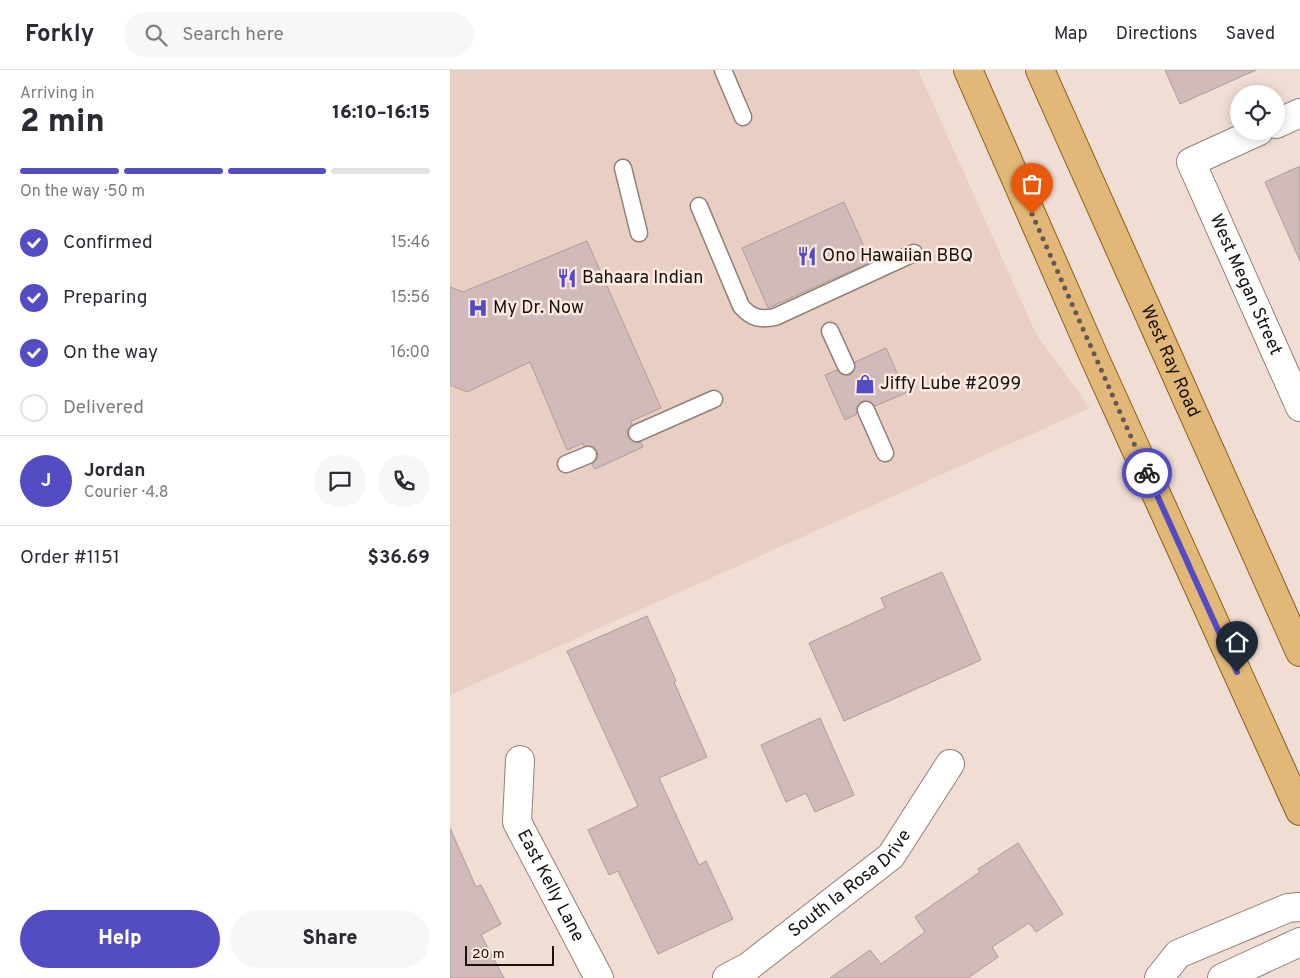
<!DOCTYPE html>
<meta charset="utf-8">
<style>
body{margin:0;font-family:Overpass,sans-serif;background:#f7f7f7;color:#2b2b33;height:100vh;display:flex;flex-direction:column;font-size:19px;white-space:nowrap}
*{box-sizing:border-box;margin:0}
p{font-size:16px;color:#7c7c81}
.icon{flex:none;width:28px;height:28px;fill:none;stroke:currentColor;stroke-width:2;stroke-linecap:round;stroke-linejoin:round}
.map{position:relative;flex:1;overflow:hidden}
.details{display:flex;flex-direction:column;background:#fff;width:450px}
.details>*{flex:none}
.buttons{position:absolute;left:780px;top:15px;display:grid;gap:10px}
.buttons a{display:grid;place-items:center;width:55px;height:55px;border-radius:50%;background:#fff;box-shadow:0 2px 12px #0003;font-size:25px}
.scale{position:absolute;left:15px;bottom:12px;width:89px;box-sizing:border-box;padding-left:5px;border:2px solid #17110e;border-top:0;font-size:14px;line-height:18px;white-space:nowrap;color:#17110e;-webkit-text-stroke:4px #fdeae1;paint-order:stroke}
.pin{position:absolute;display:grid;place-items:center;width:42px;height:42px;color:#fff;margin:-51px -21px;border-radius:50% 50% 50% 0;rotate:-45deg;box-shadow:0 0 5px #0007}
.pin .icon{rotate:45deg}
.courier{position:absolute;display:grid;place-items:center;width:50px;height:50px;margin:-25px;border:4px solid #544cc3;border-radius:50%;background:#fff;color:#222;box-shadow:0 1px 6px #0007}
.headline em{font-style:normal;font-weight:800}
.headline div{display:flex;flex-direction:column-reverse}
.headline{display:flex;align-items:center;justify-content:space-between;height:85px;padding:0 20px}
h1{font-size:32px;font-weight:800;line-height:38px}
.bar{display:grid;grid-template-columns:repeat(4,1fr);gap:8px 5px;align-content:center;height:60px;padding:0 20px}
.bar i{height:6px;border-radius:4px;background:#e1e1e2}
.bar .active{background:#544cc3}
.bar p{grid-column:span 4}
.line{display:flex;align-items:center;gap:12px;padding:0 20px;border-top:1px solid #e1e1e2}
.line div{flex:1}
.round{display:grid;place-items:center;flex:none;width:52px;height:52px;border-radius:26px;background:#f7f7f7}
ol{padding:0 20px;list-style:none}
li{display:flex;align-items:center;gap:15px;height:55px}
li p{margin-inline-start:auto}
li .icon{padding:5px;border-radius:50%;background:#544cc3;color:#fff;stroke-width:4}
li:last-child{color:#7c7c81}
li i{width:28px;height:28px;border:2px solid #e1e1e2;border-radius:50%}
.cta{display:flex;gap:10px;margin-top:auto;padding:10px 20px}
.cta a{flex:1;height:58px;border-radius:30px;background:#544cc3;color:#fff;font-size:20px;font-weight:800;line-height:58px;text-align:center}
.cta a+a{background:#f7f7f7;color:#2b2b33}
header{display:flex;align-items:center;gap:30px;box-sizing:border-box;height:70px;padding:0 25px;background:#fff;border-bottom:1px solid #e1e1e2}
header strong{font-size:24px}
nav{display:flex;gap:28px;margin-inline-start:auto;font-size:18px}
.search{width:350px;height:45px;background:#f7f7f7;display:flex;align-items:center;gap:12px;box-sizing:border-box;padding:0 18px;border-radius:28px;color:#7c7c81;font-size:19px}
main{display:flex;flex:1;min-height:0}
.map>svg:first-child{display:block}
.built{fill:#e9cfc3}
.building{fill:#d0bbba;stroke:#af9b99}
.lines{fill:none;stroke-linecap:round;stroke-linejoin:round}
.lane-casing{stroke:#918078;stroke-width:19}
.street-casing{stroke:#918078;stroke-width:30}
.primary-casing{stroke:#8d5f18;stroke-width:30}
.lane{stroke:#fff;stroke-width:16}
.street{stroke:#fff;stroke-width:28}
.primary{stroke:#e1b877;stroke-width:28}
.done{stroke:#635853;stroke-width:5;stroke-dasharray:0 9}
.route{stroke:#544cc3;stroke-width:6}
.labels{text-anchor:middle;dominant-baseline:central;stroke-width:5;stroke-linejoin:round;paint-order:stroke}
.poi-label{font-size:18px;fill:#17110e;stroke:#fdeae1;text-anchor:start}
.street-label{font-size:18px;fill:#17110e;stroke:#fdeae1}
</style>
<header>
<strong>Forkly</strong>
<div class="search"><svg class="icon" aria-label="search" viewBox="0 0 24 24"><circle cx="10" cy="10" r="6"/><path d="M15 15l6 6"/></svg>Search here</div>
<nav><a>Map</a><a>Directions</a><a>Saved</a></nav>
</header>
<main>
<section class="details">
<div class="headline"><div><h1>2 min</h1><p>Arriving in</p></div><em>16:10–16:15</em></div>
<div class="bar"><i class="active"></i><i class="active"></i><i class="active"></i><i></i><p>On the way · 50 m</p></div>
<ol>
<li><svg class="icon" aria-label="check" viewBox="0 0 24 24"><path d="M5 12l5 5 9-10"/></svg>Confirmed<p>15:46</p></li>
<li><svg class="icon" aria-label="check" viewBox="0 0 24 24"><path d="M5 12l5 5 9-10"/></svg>Preparing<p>15:56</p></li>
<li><svg class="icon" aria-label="check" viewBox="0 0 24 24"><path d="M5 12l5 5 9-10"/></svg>On the way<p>16:00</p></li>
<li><i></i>Delivered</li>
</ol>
<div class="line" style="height:90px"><b class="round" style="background:#544cc3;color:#fff">J</b><div><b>Jordan</b><p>Courier · 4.8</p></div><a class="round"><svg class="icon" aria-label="chat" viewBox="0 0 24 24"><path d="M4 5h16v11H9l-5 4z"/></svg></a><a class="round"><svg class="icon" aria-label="phone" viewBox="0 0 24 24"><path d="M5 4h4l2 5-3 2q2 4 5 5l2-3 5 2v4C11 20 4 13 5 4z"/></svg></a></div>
<div class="line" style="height:65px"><div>Order #1151</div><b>$36.69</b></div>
<div class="cta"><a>Help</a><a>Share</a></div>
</section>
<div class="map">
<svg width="850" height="908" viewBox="0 0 850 908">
<rect width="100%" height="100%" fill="#f0ddd4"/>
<path class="built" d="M0,0H468L586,264L640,338L0,625Z"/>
<g class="building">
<path d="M715,0H806L730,34Z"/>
<path d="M850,96V191L815,112Z"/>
<path d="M394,132L421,192L318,238L292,178Z"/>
<path d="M137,171L211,338L181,351L182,354L177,361L178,367L185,373L191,372L193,377L145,399L142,394L146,391L148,386L147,381L144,377L134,376L133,373L117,380L80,292L17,322L0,315V217L13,222Z"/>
<path d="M436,278L456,323L425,336L421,332L412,331L408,335L406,339L407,344L395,350L375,305L387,300L391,304L400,305L404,301L405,292Z"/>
<path d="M492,502L531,590L394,651L359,573L435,538L431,528Z"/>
<path d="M197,546L226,611L224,612L257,687L209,708L249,795L256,791L283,849L208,884L168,801L159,805L138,760L188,736L117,581Z"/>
<path d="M370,648L404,725L365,742L356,723L336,732L311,675Z"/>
<path d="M0,758L26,817L31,815L51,854L31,865L54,908H0Z"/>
<path d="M568,773L613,844L586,862L579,853L542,877L548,887L518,908H380L420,880L431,894L475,862L465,847L530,802L528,799Z"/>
</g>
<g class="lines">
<defs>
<g id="lane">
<path d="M273,0L293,47"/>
<path d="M173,98L189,163"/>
<path d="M249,136L291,236C301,248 310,250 325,247L464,183"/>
<path d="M380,261L396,296"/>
<path d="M416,340L435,383"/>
<path d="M187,363L264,329"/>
<path d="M116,394L138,385"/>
</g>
<g id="street">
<path d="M826,54L850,43"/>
<path id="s1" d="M809,61L741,92L850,337"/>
<path id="s2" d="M70,690L67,752L149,908"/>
<path id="s3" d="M277,908L298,897L441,786L500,694"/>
<path d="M709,908L728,884L838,838L850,837"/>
<path d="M772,908L850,872"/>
</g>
<g id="primary">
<path d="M518,0L645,289L850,741"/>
<path id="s4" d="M590,0L850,582"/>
</g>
</defs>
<use href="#lane" class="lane-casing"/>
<use href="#street" class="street-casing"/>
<use href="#primary" class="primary-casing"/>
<use href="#lane" class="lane"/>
<use href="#street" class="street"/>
<use href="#primary" class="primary"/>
</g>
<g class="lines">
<path class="done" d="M582,144L697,403"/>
<path class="route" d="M697,403L787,602"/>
</g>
<defs>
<symbol id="restaurant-bare" viewBox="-9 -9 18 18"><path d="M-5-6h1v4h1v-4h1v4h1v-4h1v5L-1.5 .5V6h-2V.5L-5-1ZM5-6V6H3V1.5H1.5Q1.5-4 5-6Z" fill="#544cc3" stroke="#fdeae1" stroke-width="2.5" paint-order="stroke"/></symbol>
<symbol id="hospital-bare" viewBox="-9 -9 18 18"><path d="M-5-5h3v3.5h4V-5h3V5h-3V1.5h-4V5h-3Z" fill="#544cc3" stroke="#fdeae1" stroke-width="2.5" paint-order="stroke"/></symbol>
<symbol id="shop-bare" viewBox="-9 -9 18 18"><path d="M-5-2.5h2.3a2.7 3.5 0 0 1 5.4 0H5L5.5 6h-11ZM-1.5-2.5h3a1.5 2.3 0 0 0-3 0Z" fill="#544cc3" stroke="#fdeae1" stroke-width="2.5" paint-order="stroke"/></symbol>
</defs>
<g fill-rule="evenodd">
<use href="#restaurant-bare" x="343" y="172" width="28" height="28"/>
<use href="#restaurant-bare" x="103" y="194" width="28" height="28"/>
<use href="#hospital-bare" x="14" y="224" width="28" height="28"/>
<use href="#shop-bare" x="401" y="300" width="28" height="28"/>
</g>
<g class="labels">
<g class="poi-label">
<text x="372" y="186">Ono Hawaiian BBQ</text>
<text x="132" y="208">Bahaara Indian</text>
<text x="43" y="238">My Dr. Now</text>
<text x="430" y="314">Jiffy Lube #2099</text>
</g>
<g class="street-label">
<text stroke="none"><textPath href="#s1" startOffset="209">West Megan Street</textPath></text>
<text stroke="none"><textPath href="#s4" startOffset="319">West Ray Road</textPath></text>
<text stroke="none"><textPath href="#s3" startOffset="156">South la Rosa Drive</textPath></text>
<text stroke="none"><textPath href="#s2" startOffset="134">East Kelly Lane</textPath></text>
</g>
</g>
</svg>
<div class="buttons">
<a><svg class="icon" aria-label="locate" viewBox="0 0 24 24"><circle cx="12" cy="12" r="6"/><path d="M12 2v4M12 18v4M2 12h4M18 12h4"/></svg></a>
</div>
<div class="scale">20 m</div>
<div class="pin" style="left:582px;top:144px;background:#ea580c"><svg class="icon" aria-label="bag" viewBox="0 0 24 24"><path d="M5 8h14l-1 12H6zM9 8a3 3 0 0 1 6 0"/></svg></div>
<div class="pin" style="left:787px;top:602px;background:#1f2937"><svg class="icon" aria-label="home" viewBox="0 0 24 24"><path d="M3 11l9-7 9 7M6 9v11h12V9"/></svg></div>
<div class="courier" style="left:697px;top:403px"><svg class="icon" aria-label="bike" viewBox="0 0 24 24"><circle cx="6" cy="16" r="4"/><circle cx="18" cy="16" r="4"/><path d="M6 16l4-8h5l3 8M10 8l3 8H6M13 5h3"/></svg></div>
</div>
</main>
